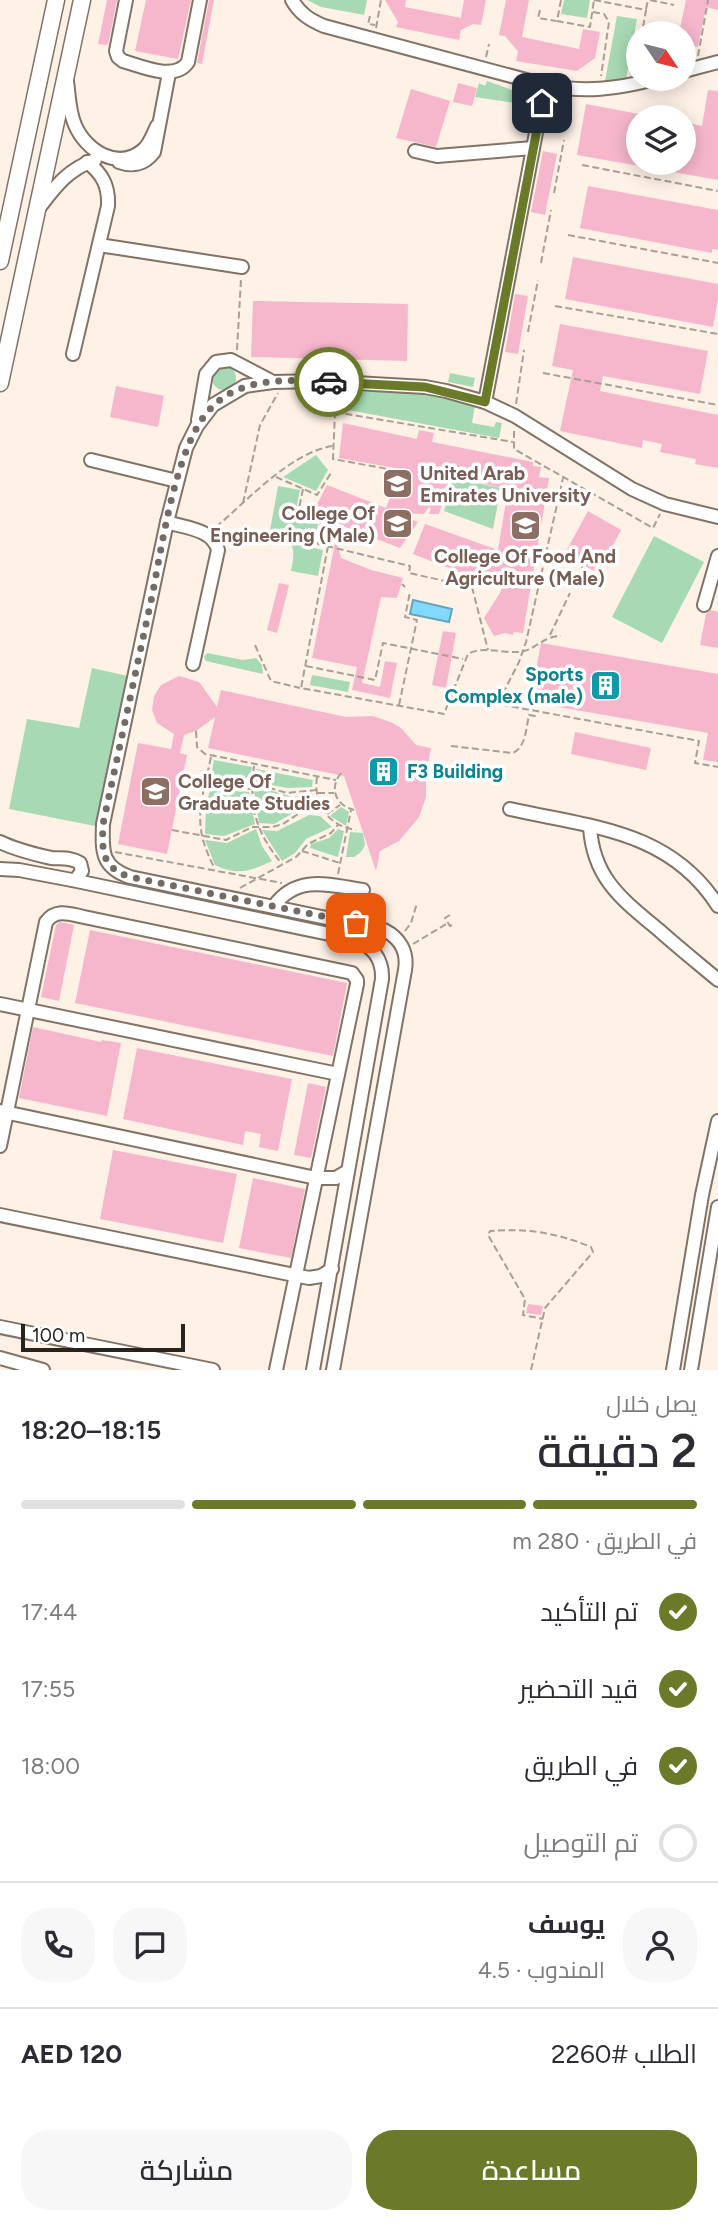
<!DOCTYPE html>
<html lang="ar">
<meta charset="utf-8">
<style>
body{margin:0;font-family:Figtree,Cairo,sans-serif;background:#f7f7f7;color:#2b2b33;direction:rtl;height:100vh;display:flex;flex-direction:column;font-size:26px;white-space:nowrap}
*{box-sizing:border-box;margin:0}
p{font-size:23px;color:#7c7c81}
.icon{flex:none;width:38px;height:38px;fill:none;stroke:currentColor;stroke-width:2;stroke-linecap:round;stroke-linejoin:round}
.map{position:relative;height:1370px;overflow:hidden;direction:ltr}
.sheet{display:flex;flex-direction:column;background:#fff;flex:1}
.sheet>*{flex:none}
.needle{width:46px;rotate:125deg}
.tools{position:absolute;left:626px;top:21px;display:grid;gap:14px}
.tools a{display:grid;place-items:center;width:70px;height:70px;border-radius:50%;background:#fff;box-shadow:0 4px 18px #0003;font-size:35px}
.scale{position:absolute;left:21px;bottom:18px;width:164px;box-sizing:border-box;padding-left:7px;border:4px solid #29231e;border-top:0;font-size:19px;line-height:24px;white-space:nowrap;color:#29231e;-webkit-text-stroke:5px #fff;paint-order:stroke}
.pin{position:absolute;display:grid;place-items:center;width:60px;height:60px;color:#fff;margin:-30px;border-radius:14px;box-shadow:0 4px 10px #0006}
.courier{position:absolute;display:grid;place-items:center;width:70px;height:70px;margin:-35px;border:5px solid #6a7a29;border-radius:50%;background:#fff;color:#222;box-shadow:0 2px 9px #0007}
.summary em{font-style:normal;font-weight:600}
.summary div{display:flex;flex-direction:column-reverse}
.summary{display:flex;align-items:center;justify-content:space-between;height:119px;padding:0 21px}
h1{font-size:46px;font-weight:600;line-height:52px}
.bar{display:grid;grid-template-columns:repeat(4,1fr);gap:10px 7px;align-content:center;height:84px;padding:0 21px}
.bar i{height:9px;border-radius:5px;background:#e1e1e2}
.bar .on{background:#6a7a29}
.bar p{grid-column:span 4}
.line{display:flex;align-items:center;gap:18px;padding:0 21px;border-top:2px solid #e1e1e2}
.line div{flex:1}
.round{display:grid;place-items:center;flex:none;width:74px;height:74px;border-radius:28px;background:#f7f7f7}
ol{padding:0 21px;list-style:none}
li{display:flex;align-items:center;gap:21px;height:77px}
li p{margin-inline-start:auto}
li .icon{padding:7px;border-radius:50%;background:#6a7a29;color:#fff;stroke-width:4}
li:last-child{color:#7c7c81}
li i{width:38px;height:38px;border:4px solid #e1e1e2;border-radius:50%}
.button{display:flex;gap:14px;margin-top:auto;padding:14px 21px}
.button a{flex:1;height:80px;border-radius:28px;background:#6a7a29;color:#fff;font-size:28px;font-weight:600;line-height:80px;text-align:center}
.button a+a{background:#f7f7f7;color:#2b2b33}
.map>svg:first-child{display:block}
.green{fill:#a7dab4}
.water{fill:#81dafe;stroke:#67a3bb;stroke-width:2}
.building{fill:#f6b7cd}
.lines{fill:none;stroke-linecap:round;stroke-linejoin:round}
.minor-casing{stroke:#817366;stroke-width:16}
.major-casing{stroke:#817366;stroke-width:19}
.path{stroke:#a99f96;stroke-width:2;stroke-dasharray:7 3.5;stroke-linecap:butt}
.minor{stroke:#fff;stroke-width:12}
.major{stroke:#fff;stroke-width:16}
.done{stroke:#746b64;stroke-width:7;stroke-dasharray:0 12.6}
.route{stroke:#6a7a29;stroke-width:9}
.labels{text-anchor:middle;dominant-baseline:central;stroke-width:7;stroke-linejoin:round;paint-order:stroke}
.education-label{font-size:19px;font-weight:bold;fill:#785e54;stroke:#fff;text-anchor:start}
.culture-label{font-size:19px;font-weight:bold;fill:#0d838f;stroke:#fff;text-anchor:end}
</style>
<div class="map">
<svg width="718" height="1370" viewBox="0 0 718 1370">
<rect width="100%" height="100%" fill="#fef1e6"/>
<g class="green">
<path d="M307,0H367L364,15L321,7Z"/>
<path d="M564,0H590L587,18L561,14Z"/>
<path d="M617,16L637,19L626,79L605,81Z"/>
<path d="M487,81L531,97L529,105L475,97L479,83L485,86Z"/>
<circle cx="224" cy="378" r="12"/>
<path d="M450,373L475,378L473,387L448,382Z"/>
<path d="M324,391L427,393L475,405L472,423L494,427L496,422L502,423L499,438L321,405Z"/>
<path d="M316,455L328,470L316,491L283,477Z"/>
<path d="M460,475L467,481L501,488L493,529L444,511L453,478L458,479Z"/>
<path d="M278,486L300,490L294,519L318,524L314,548L323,550L318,576L291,571C296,546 295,541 269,536Z"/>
<path d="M654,536L704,562L662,643L612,617Z"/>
<path d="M207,653L243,660L256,658L262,665L263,674L206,661L204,657Z"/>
<path d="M92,668L128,676L95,826L9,809L27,719L79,728Z"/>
<path d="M312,675L350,682L348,692L310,685Z"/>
<path d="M214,760L252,767L249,787L210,783Z"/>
<path d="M256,769L313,780L312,787L288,788L266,784L254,786Z"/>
<path d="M210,789L249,792L255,824L224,836L205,834L206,808Z"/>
<path d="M269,790L293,797L312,793L317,810L295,812L274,824L259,823L254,791Z"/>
<path d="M341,807L349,812L346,826L330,816Z"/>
<path d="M309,815L320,816L332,827L306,839L295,853L282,861L262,830L277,831Z"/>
<path d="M256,829L262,846L272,861C252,871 236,876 215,865L205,840L227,843Z"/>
<path d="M338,829L344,831L338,857L310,848L311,844L329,838Z"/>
<path d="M350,832L363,833L365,845L361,852L354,857H346Z"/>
</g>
<path class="water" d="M413,600L452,609L449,622L410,614Z"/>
<g class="building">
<path d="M107,0H117L108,45L98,44Z"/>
<path d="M146,0H191L178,59L135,51Z"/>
<path d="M209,0H214L202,64L197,63Z"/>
<path d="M385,0H406L405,7L461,18L464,0H486L481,25L473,24L461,30L459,40L396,27L398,22Z"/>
<path d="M506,0H529L522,37L579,49L583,29L600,32L595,58L577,71L516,61L518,51L505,36L499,35Z"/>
<path d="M686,0H718V10L706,7L698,47L684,44V33H679Z"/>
<path d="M458,83L477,88L472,106L453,102Z"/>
<path d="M411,89L450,101L436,147L396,138Z"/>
<path d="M708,90L718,91V180L646,167V163H684V122L702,126Z"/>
<path d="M586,104L639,114V166L577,155Z"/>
<path d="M543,151L557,154L545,215L531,212Z"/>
<path d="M588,186L718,210V250L712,249V253L580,228Z"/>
<path d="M573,257L718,284V299L713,327L565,299Z"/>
<path d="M515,294L528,296L518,354L505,352Z"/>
<path d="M253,301L408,304L407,361L251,357Z"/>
<path d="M560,324L708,351L700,394L603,376L600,391L718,415V468L695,464L696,459L660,452L662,444L643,440L642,448L560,431L573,370L552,366Z"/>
<path d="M116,386L164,396L158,427L110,417Z"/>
<path d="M343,423L417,439L419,430L434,433L432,442L533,462V466L541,467L539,477L549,478L523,633L514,632L513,635L505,633L494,636L484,618L501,591L502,582L479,573L477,579L413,554L425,524L498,550L508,489L450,477L439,514H429L431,508L429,507L424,514L395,513L418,522L400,548L312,514L327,485L386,508L401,469L339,458Z"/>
<path d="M588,511L621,530L613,545L617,548L613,556L608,554L598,573L564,555Z"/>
<path d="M336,538L341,558L371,570L403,578L397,598L381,597L362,683L380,687L385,661L397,663L390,698L352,690L357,667L312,658Z"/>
<path d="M279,583L289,585L277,633L267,630Z"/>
<path d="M711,610L718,612V648L700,645L706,614Z"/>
<path d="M443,631L456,633L446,688L432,685Z"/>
<path d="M541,643L718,674V762L703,760L708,733L530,702Z"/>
<path d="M179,676L199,682L217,707L221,690L346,717L373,716L393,723L402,729L416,745L431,748L426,773V797L419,817L399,841L380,851L376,871L344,776L208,748L215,717L196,731L184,735L180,753L187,755L167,854L118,844L138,743L171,749L174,734L157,723L152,710L154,696L161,685Z"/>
<path d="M575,732L651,748L646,770L571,754Z"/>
<path d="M60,922L74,925L59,1001L41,997L56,925Z"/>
<path d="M90,930L347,983L333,1056L75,1003Z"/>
<path d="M33,1027L101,1042L102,1040L121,1043L107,1116L19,1098Z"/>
<path d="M137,1048L292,1079L278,1151L259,1147L261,1134L245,1131L243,1145L123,1119Z"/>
<path d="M308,1083L326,1087L311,1158L294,1155Z"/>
<path d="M113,1150L237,1174L223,1243L100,1219Z"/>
<path d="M253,1178L305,1189L291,1258L239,1248Z"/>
<path d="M528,1304L543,1306L541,1315L526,1313Z"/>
</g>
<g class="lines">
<defs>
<g id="minor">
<path d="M126,0L116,51L118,57L123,61C141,66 175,82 188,62L200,0"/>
<path d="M292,0C300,14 310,20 324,26L545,85C584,93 617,89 655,79"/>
<path d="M684,71L718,62"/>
<path d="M67,81C69,96 69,112 75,125C86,151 118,171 143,150C150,144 153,134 157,126"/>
<path d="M415,151L437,156L533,148"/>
<path d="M119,162C133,167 145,164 154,152L169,73"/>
<path d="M39,208C55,187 68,169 95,160"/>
<path d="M99,245L242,267"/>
<path d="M73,354L108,206C109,187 103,174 87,162"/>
<path d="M485,402L545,85"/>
<path d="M198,420L206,374L216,362L231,360L273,382"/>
<path d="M91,460L177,481"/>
<path d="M167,522C185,528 213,529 218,550L193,664"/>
<path d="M704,605L718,556"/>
<path d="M510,809C590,827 670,830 718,906"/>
<path d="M590,827C593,879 623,900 660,931C679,948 699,964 718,980"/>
<path d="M0,842C16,850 34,854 51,858C61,859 71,857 80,863L82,871L76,879L72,880"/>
<path d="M0,869L19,870L72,880L353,939C372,945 383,959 382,979L313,1370"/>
<path d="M274,906C297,874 330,885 363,890"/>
<path d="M0,1004L338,1074"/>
<path d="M0,1111L316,1178H336L348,1171"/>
<path d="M0,1146L46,922C56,908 70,914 84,917L352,973L357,980V984L276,1370"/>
<path d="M0,1215L309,1278L321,1276L332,1269"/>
<path d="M0,1327L213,1370"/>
<path d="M0,1358L43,1370"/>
<path d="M333,1370L405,970C408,952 400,938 384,930L130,877C101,867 102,851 103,824L167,522L186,448L197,426L213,405L245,386L273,382L320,381L425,387L446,391L485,402L515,416L632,489L665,504L718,517"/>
<path d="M673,1370L702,1195L718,1121"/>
<path d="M691,1370L718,1207"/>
</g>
<g id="major">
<path d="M0,261L56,0"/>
<path d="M0,383L82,0"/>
</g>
</defs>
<use href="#minor" class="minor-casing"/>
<use href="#major" class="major-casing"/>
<g class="path">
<path d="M561,0L557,21L590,27L594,0"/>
<path d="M594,0L646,10L642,33"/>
<path d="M650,0L674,5"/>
<path d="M646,9L648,0"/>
<path d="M540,10L538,18L556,21"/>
<path d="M593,12L604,14L609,22L601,76"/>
<path d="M370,16L368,24L375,25"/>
<path d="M376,28L381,0"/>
<path d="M698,56L708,0"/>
<path d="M486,57L489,44"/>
<path d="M635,70L639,51"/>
<path d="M550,123L558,124"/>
<path d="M582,165L718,191"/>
<path d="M554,193L564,140"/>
<path d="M568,235L718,263"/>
<path d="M541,263L551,210"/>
<path d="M555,306L718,334"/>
<path d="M528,332L538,280"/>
<path d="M237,350L241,279"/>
<path d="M543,373L718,405"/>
<path d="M320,394L319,410L335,412L333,459L388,469"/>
<path d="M516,404L524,350"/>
<path d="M335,412L513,442"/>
<path d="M514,431V449L653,528L660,514"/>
<path d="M276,477L317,495L331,473"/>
<path d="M303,489L297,518L321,523L318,544L410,566L409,573L472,587L488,650"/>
<path d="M243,503L260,425L278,393"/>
<path d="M216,527C248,500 291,452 333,446"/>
<path d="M328,546L301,688L444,714L468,654C481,646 503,653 519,652C535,651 542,636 561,636"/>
<path d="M582,568L583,565"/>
<path d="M402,584L405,587"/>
<path d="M550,635L570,593"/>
<path d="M255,645L271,681L300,688"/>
<path d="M306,666L375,680L383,643L463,659"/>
<path d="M460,697L699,741L695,763L718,767"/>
<path d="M498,703L519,662L526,642L563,478"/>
<path d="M399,705L417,620L405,617L410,592"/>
<path d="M196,731L197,747L205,754L336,780"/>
<path d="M451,746L513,753C526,747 526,728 529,715L535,716L537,713"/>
<path d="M211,757C201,805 191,823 215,869"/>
<path d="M254,766C249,807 255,831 282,864"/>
<path d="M341,773C329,788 335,805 354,810"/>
<path d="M317,777C313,805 329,826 356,830"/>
<path d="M206,785L252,789L266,787L287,793L316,790"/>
<path d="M318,793H334"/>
<path d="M327,814L340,805"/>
<path d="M172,830L226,840L252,827H272L283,824L301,812H324"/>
<path d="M302,851L340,863"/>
<path d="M115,852L282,883"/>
<path d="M338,874L351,810"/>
<path d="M240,888L296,857L308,844L331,833L338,825"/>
<path d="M450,915L445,918L450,926L454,924"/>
<path d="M405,931L411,923L417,903"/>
<path d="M413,944L448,923"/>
<path d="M531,1370L545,1308L593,1252L591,1247C558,1233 526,1228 490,1231L488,1235L525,1299L523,1315L543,1319"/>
</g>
<use href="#minor" class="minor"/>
<use href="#major" class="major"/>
</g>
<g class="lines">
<path class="done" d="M329,382C291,379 242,377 213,406C175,442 162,549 151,601C135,675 119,750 103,824C102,851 101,867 130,877L356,923"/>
<path class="route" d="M329,382L425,387L485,402L542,103"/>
</g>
<defs>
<symbol id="university-square" viewBox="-11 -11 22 22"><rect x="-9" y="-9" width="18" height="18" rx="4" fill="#8d6e63" stroke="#fff"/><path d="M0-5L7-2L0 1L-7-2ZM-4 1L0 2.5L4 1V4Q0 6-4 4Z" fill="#fff"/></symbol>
<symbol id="building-square" viewBox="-11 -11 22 22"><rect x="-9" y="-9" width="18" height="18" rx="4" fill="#0f9aa8" stroke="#fff"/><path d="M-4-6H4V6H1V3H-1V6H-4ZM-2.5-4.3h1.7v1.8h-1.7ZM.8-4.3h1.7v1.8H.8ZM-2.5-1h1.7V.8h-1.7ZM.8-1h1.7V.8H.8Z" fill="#fff"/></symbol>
</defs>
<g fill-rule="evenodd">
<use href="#university-square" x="380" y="466" width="35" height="35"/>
<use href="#university-square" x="380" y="506" width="35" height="35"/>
<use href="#university-square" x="508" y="508" width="35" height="35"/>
<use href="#building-square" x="588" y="668" width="35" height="35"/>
<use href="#building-square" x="366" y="754" width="35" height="35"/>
<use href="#university-square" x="138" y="774" width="35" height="35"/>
</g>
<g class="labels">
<g class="education-label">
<text x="420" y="473">United Arab<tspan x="420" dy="22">Emirates University</tspan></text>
<text x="375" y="513" text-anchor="end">College Of<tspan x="375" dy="22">Engineering (Male)</tspan></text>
<text x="525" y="556" text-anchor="middle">College Of Food And<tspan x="525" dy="22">Agriculture (Male)</tspan></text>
<text x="178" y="781">College Of<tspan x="178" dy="22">Graduate Studies</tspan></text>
</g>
<g class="culture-label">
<text x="583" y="674">Sports<tspan x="583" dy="22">Complex (male)</tspan></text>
<text x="407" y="771" text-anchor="start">F3 Building</text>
</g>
</g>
</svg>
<div class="tools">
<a><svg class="needle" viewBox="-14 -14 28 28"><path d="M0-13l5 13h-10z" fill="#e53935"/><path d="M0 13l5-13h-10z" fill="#7c7c81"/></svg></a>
<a><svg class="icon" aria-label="layers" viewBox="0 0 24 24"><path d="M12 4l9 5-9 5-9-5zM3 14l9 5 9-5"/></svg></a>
</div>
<div class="scale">100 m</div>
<div class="pin" style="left:356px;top:923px;background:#ea580c"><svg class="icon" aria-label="bag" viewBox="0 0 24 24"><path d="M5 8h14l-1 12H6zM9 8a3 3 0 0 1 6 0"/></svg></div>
<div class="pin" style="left:542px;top:103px;background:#1f2937"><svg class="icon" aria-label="home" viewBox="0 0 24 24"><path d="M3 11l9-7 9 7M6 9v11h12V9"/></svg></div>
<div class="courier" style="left:329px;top:382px"><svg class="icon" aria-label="car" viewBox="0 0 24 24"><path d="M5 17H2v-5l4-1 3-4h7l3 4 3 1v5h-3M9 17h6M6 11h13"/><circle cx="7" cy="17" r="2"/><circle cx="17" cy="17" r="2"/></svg></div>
</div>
<section class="sheet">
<div class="summary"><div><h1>2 دقيقة</h1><p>يصل خلال</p></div><em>18:15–18:20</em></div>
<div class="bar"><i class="on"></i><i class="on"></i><i class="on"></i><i></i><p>في الطريق · 280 m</p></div>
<ol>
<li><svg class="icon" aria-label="check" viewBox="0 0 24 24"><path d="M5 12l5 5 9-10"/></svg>تم التأكيد<p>17:44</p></li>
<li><svg class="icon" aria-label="check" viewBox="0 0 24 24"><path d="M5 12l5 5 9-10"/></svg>قيد التحضير<p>17:55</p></li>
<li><svg class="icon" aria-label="check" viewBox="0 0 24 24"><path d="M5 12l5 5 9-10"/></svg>في الطريق<p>18:00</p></li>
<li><i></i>تم التوصيل</li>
</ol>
<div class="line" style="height:126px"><a class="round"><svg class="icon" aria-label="person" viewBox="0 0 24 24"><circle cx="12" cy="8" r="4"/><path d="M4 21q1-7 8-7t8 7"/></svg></a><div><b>يوسف</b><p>المندوب · 4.5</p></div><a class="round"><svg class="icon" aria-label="chat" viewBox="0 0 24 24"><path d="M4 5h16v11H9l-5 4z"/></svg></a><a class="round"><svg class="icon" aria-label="phone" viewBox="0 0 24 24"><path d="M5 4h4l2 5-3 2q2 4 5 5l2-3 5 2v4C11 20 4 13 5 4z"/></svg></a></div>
<div class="line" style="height:91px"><div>الطلب #2260</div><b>AED 120</b></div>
<div class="button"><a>مساعدة</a><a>مشاركة</a></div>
</section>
